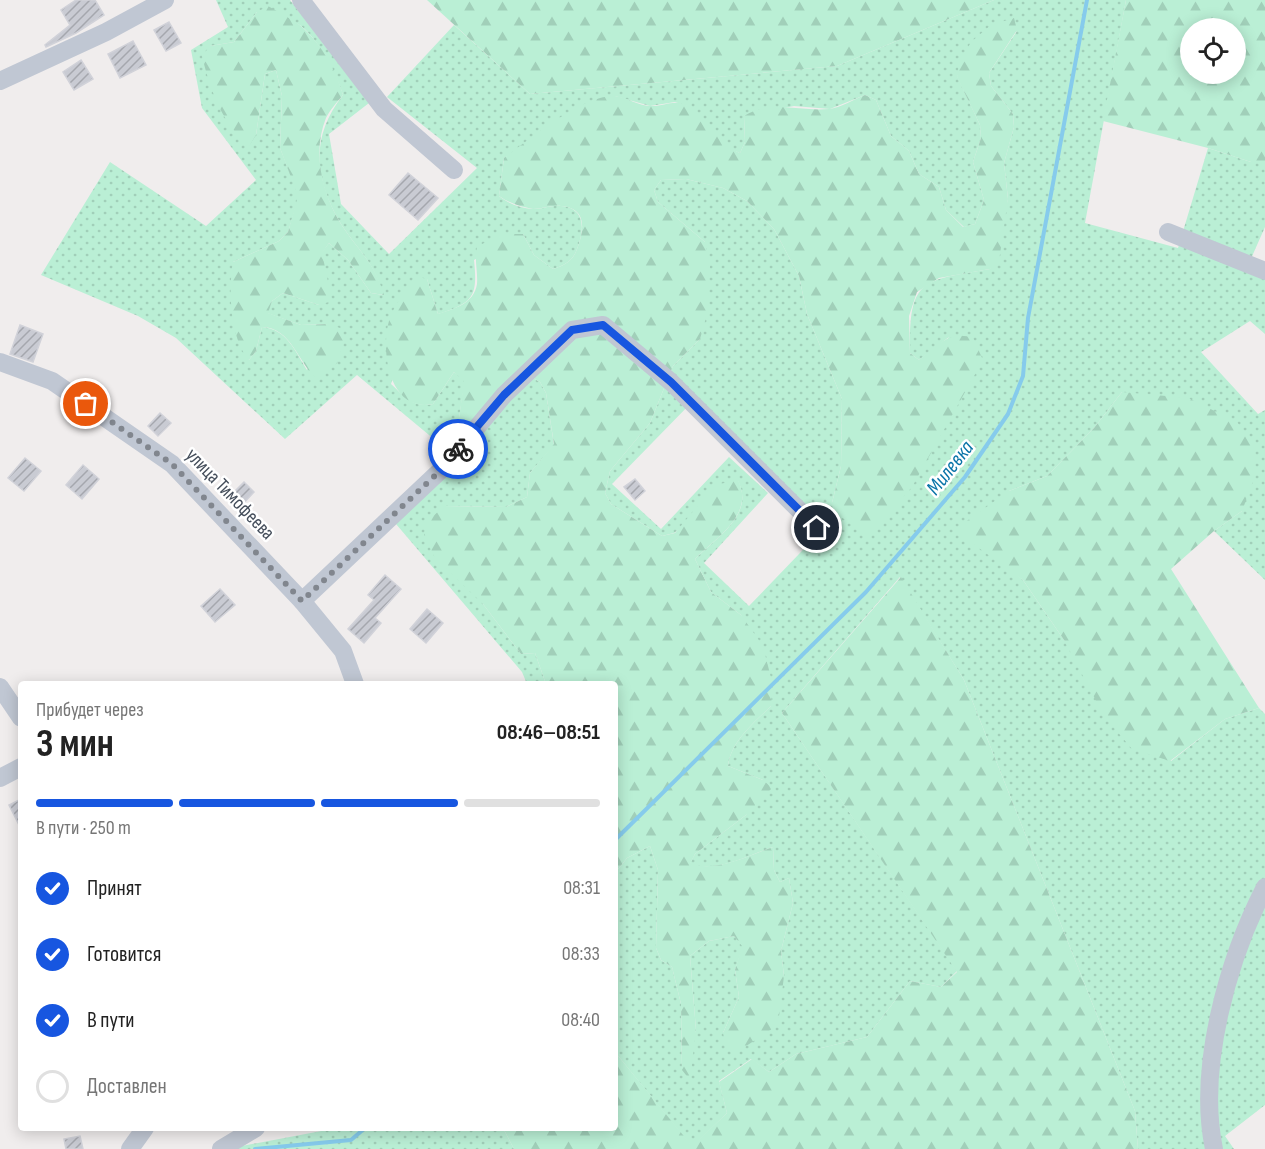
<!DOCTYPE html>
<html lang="ru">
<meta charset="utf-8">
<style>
body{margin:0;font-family:"Sofia Sans Condensed",sans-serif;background:#f6f6f6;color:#222;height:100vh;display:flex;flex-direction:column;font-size:22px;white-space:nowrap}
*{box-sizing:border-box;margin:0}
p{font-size:20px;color:#767676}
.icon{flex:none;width:33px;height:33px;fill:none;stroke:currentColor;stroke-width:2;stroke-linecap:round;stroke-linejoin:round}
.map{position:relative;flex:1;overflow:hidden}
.drawer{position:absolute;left:18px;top:681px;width:600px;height:450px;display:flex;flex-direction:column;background:#fff;border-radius:6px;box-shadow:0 3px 15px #0003}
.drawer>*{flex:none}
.fabs{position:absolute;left:1180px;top:18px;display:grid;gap:12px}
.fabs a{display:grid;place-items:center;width:66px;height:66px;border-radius:50%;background:#fff;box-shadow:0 3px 15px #0003;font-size:30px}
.pin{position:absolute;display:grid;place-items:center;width:51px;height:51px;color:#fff;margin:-26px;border:3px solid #fff;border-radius:50%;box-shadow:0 2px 6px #0007}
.courier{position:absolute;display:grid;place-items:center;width:60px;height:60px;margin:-30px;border:4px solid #1756e0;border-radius:50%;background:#fff;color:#222;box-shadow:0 2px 8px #0007}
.headline em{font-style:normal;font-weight:700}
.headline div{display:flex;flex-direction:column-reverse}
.headline{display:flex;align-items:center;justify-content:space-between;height:102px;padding:0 18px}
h1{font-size:39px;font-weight:700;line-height:45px}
.bar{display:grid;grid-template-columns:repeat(4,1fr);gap:9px 6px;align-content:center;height:72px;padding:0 18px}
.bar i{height:8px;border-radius:4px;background:#e0e0e0}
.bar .active{background:#1756e0}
.bar p{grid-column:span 4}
ol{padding:0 18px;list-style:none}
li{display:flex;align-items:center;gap:18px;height:66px}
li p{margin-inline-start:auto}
li .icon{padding:6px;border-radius:50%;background:#1756e0;color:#fff;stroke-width:4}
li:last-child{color:#767676}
li i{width:33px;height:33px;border:3px solid #e0e0e0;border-radius:50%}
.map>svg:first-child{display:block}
.grass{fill:url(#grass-dots);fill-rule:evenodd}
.forest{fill:url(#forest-firs);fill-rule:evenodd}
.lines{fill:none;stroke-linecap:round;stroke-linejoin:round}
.stream{stroke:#86cbec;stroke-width:4}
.building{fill:url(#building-hatch);stroke:#d1d2d9;stroke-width:1.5}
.minor{stroke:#c0c7d3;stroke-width:18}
.done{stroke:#81868e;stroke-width:6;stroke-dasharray:0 10.8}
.route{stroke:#1756e0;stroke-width:8}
.labels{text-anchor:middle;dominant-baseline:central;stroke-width:5;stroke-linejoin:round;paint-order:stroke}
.street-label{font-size:20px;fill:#454e5b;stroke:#fff}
.water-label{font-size:21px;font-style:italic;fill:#0a74a8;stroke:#fff}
</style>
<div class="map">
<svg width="1265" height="1149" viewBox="0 0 1265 1149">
<defs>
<pattern id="grass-dots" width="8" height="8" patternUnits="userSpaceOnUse" patternTransform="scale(1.5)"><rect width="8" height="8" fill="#baefd5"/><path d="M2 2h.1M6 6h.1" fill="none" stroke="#a1cfb9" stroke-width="1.8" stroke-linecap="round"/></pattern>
<pattern id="forest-firs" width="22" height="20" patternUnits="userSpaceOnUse" patternTransform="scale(1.5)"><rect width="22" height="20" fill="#baefd5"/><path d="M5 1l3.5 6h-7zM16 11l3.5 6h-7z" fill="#a1cfb9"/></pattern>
<pattern id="building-hatch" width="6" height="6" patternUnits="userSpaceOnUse" patternTransform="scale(1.5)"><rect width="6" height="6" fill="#c9cbd3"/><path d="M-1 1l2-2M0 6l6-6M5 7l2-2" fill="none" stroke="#a5a7ae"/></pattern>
</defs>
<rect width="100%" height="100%" fill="#f0eded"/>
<g class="grass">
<path d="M216,0H290L369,103L329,134L341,204L389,254L477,168L387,97L454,25L530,94L837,66L994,0H1126L1085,223L1178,248L1208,148L1251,162H1265V227L1246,270L1265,278V334L1250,321L1201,352L1258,414L1265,410V580L1214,531L1242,511L1122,392L1094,428L1047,476L1009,491L1002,562L1023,580L1064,640L1171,761L1225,719L1259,708L1265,714V1105L1225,1136L1234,1149H1138L1135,1111L964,680L900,577L782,713L957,971L941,987L910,981L867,1037L796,1054L769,1072L751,1059L719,1081L727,1113L692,1147L615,1052V873L627,858L650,846L658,870L656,948L661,960L672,967L681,1004L682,1070L696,1030L690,956L709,941L734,936L743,946L735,970L739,997L723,1033L784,976L781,951L793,903L789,878L780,882L774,870L773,847C747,856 718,872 689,865L695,854L746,815L763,780L728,766C731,741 754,723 771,706L741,615L711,592L695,559C717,537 755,514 738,481L674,533L662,536L611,504L605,493L610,471L650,423L673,366L700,339L705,242L658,202L654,190L661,180L686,179L723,188L747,201L774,229L799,276L807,314L842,399L841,466L832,503L949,337L919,360L910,353C909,278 921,281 990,269L1008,199L1004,163L1014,127L1013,114L991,86L989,73L1017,31L957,76L980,125L981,138L973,162L984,200L975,224L964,227L946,210L939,187L919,174L909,151L891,136L876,100L865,95L830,109L794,106L744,116L745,142L740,153L730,149L687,106L675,102L650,106L615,96L504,158L499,196C509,204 520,208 533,209C543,209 552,205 561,206C587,208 584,232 577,249C573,261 565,265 553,269L534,255L523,234L474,260C478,297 473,303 438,314L427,279L391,384C405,397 413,408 433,404L454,372L465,380L459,418L519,370L540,382L546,393L554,445L530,473L527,497L506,507L444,506L483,604L521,654L535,653L546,684H527L522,672L396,524L459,460L357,375L285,439L176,338L138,316L41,275L110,162L206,226L256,180L202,108L191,50L228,27ZM257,12C270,16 287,18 298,24C316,34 338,77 343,95C310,137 314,179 341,224C359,252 374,261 383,295L371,293L348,260L329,243L322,252L319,305L283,293L272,301L267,313L301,325L328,324L307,370C295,351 287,329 262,327L256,351L249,360L233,262L279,241L288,232L299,196L280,148L282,96L276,70L265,74L256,135L210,46L234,42ZM693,401L824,528L749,606L704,563L768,493L729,457L661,529L612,484Z"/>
<path d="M337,1128H503L514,1149H226Z"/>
</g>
<g class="forest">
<path d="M427,0H994L837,66L530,94Z"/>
<path d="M1126,0H1265V162H1251L1208,148L1103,121ZM1191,28H1236V74H1191Z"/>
<path d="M268,6C278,12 288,17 297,23C318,38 337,71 343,95C337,102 330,110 326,118C312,152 322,193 341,224C359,252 374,261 384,295L371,293L348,260L329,243L322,253L332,301L319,305L283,293L272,301L268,313L301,325L328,324L340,328L345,339L337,363L317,379C297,362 292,328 262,327L256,351L249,360C230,339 228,289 233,262L279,241L288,232L298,196L280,148L282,96L276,70L265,74L256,135L249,146C222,124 210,89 202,56L210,46L234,42L257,12Z"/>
<path d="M1014,18L1017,30L989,73L991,86L1013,114L1014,127L1004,163L1008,199L999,261L990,269L939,278L917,292L909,316L910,353L919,360C936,346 950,330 973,338L983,360L912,487L870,536L838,515L832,503L841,466L842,399L807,314L799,276L774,229L747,201L723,188L686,179L661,180L654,190L658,202L705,242L710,266L707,314L700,339L673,366L650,423L610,471L605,493L611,504L662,536L675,533L715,485L738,480C755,514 717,537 695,559L711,592L741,615L763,646L772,682L771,706C754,723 731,741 728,766L763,780L772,788L746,815L695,854L690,864C718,872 747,856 773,847L774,870L780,882L789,878L793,903L781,951L784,976L778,1025L737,1052L726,1046L723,1033L739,997L735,970L742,946L734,936L709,941L690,956L696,1030L690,1080L682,1070L681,1004L672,967L661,960L656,948L658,870L650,846L627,858L615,873V684H546L535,653L521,654L483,604L435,558L424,535L426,523L444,506L506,507L527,497L530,473L554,444L546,393L540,382L519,370L469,426L459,418L464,381L454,372L433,404C390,413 380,352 389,321C393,306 407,289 415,276L427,279L438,314C453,309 474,304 477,284C478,271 474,260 477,247L500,234H523L534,255L553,269C565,265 573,261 577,249C584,231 588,208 561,206C552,205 542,209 533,209C520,207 509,203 499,196L504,158C528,140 584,94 615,96C627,97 638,106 650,106C663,107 673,99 686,105C706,115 717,143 740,153L745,142L744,116C772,99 800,112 829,109C840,108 854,99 865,95L876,100L891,136L909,151L919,174L939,187L946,210L963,227L975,224L984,200L973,162L981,138L980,125L957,77L959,64L971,42L991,25Z"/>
<path d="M1122,392L1188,398L1237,422L1255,445V476L1242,511L1214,531L1171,569L1259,708L1225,719L1170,761L1132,749L1104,716L1064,640L1023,580L954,530L1009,491L1047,476L1094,428Z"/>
<path d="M901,577L964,680L1135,1111L1138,1149H514L503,1128H615V1052L692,1146L727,1113L719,1082L752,1059L769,1072L796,1054L867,1037L910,981L941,987L957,972L782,713Z"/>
</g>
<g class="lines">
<g class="stream">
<path d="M615,840L866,592L965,477L1008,414L1023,376L1028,318L1087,0"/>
<path d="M255,1149L351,1140L365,1128"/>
</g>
</g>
<g class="building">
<path d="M76,0H95L104,15L76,33L46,47L45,45L70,25L61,10Z"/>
<path d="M169,22L181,43L166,51L154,30Z"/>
<path d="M133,41L146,65L120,78L108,54Z"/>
<path d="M81,60L93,79L74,90L63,72Z"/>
<path d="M408,173L438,198L418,220L389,195Z"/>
<path d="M20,325L43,334L33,362L10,354Z"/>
<path d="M160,413L171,423L158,436L148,426Z"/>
<path d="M25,458L41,471L24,491L8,478Z"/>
<path d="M83,465L99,479L82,499L66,485Z"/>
<path d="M635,479L645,491L635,500L624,487Z"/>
<path d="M244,482L254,492L242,505L232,494Z"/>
<path d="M385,575L401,589L375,618L381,623L364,643L348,629L374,600L368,595Z"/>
<path d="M220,589L235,605L215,622L201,606Z"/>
<path d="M427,609L443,623L426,643L410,629Z"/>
<path d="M21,799V829L9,805Z"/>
<path d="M80,1136L83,1149H66L64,1139Z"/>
</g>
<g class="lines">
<g class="minor">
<path d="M301,0L384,109L454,170"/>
<path d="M0,81L106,32L165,0"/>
<path d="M1168,232L1265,271"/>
<path d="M0,362L52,381L172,464L302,601L343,651L355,684"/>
<path d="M302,601L443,468L504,395L572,330L603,325L671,382L817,528"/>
<path d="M0,687L21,718"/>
<path d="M0,778L21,767"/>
<path d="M130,1149L145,1128"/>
<path d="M221,1149L256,1128"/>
<path d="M1214,1149C1197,1068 1228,959 1265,887"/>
</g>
</g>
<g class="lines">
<path class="done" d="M86,404L172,464L302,601L443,468L458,449"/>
<path class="route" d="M458,449L504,395L572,330L603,325L671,382L817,528"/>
</g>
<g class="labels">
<g class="street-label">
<text transform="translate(230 494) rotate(46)">улица Тимофеева</text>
</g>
<g class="water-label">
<text transform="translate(950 468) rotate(-52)">Милевка</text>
</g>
</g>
</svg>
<div class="fabs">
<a><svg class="icon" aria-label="locate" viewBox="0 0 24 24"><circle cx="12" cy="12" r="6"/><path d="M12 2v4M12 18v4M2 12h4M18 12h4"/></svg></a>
</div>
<div class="pin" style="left:86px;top:404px;background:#ea580c"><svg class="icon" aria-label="bag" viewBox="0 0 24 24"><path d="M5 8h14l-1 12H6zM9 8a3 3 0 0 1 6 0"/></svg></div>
<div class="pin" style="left:817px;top:528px;background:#1f2937"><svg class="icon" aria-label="home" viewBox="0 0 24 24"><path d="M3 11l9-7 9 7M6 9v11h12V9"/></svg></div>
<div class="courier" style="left:458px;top:449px"><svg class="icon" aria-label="bike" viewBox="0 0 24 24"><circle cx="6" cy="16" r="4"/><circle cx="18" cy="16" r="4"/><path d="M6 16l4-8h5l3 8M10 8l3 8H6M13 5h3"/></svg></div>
<section class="drawer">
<div class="headline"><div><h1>3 мин</h1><p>Прибудет через</p></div><em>08:46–08:51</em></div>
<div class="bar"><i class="active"></i><i class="active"></i><i class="active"></i><i></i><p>В пути · 250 m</p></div>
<ol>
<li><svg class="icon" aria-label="check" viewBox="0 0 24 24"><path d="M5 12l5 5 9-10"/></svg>Принят<p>08:31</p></li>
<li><svg class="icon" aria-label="check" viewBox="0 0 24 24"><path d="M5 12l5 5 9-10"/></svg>Готовится<p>08:33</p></li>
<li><svg class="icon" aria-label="check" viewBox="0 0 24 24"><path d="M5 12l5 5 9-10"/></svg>В пути<p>08:40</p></li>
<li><i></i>Доставлен</li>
</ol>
</section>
</div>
